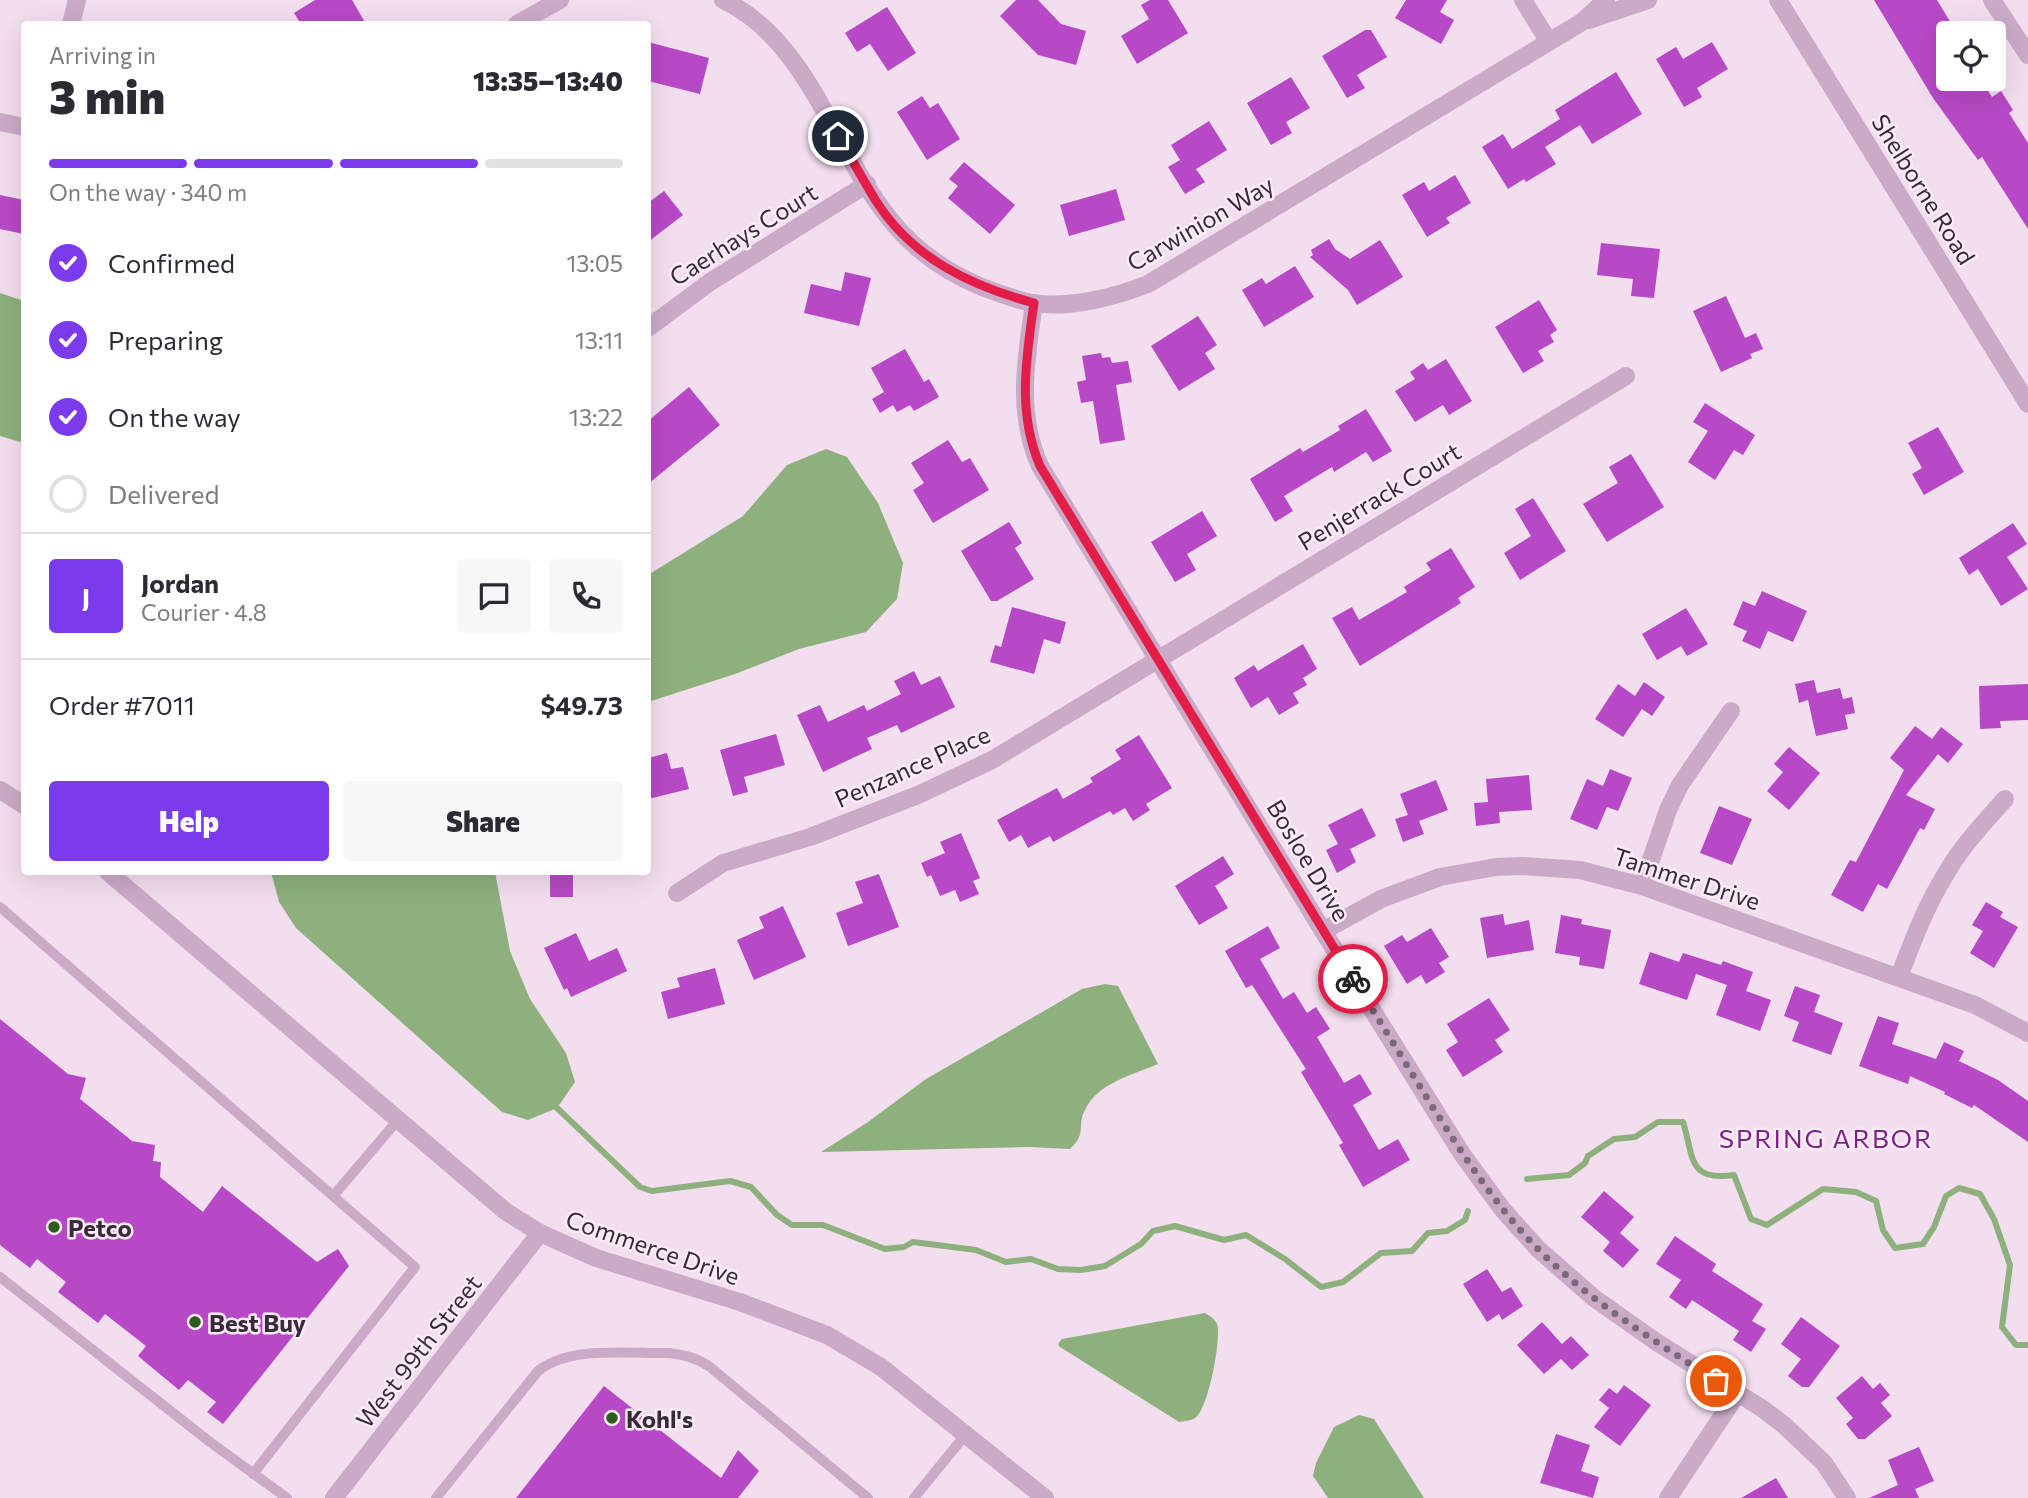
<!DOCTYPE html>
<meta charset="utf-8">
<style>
body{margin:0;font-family:Commissioner,sans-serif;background:#f7f7f7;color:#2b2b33;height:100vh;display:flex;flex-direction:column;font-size:26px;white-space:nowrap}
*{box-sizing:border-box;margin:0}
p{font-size:23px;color:#7c7c81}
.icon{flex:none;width:38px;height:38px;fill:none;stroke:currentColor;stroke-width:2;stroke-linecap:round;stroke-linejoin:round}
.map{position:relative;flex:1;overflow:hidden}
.drawer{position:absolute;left:21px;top:21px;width:630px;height:854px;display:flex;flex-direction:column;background:#fff;border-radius:7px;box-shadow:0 7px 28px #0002}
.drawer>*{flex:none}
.controls{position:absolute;left:1936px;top:21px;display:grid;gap:14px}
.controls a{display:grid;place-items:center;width:70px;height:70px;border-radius:7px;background:#fff;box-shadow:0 7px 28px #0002;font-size:35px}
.pin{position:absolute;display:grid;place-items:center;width:60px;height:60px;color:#fff;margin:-30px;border:4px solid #fff;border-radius:50%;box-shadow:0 2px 7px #0007}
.courier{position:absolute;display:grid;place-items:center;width:70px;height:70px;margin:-35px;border:5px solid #e11d48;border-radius:50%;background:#fff;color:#222;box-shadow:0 2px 9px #0007}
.headline em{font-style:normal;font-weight:800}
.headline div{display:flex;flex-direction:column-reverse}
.headline{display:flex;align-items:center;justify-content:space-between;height:119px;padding:0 28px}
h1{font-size:46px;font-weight:800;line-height:52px}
.bar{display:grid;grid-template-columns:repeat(4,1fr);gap:10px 7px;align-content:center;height:84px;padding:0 28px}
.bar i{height:9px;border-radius:5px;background:#e1e1e2}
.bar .active{background:#7c3aed}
.bar p{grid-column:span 4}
.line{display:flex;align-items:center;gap:18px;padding:0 28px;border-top:2px solid #e1e1e2}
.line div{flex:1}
.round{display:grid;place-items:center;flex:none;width:74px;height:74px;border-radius:7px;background:#f7f7f7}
ol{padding:0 28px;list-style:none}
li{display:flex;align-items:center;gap:21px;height:77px}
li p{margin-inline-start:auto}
li .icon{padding:7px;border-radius:50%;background:#7c3aed;color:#fff;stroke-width:4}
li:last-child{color:#7c7c81}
li i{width:38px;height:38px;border:4px solid #e1e1e2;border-radius:50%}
.button{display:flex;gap:14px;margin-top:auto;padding:14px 28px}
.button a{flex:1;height:80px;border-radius:7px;background:#7c3aed;color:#fff;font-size:28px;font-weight:800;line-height:80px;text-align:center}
.button a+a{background:#f7f7f7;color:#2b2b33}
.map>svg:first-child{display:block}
.water{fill:#8db07d}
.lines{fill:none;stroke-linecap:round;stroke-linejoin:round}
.stream{stroke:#8db07d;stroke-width:6}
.building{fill:#b849c6}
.service{stroke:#cbaac8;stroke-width:10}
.minor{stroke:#cbaac8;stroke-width:18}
.tertiary{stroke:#cbaac8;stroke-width:18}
.done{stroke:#796979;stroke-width:7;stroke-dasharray:0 12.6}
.route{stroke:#e11d48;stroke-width:9}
.poi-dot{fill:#305b1f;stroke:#faebf7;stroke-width:2.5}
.labels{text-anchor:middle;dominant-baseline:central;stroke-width:5;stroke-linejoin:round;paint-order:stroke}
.street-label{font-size:24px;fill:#382a39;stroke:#faebf7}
.poi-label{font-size:24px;font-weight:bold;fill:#382a39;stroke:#faebf7;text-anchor:start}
.neighbourhood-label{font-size:26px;letter-spacing:2px;fill:#7c2288;stroke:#faebf7}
</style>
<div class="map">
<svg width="2028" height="1498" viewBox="0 0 2028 1498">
<rect width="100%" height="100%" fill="#f3deef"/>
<g class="water">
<path d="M0,293L24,301V443L0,436Z"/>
<path d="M826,449L847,457L878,503L903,563L897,599L866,632L799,649L735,674L648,702V575L743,516L787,465Z"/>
<path d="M271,872H495L510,951L530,999L566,1053L575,1082L557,1108L528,1120L502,1112L296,928L279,902Z"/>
<path d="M1105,984L1118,986L1158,1064C1133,1075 1097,1083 1085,1110C1076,1127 1088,1132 1070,1149L1029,1147L821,1152L868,1122L926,1079L1082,989Z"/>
<path d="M1205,1313C1210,1316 1214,1318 1217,1324C1222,1337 1208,1411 1195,1418C1191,1421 1183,1421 1179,1422L1060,1347L1058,1344L1062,1339Z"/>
<path d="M1359,1415L1374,1419L1424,1498H1328L1313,1476L1316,1463L1334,1427Z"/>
</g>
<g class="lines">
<g class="stream">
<path d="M557,1108L640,1187L652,1191L730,1181L751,1187L777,1215L792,1225H823L885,1249L904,1247L913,1242L976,1250L1006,1262L1031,1259L1058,1269L1081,1270L1105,1266L1141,1244L1153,1231L1175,1226L1224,1240L1246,1235L1285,1259L1321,1287L1343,1282L1381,1253L1412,1251L1428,1233L1447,1231L1465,1220L1468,1211"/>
<path d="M1527,1179L1569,1175L1585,1163L1588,1156L1614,1139L1635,1137L1658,1122H1683C1694,1156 1687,1182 1734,1175L1751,1219L1767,1225L1823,1189L1856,1192L1876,1201L1883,1230L1895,1248L1923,1244L1934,1227L1946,1196L1959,1188L1980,1194L1994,1219L2010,1265L2002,1327L2016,1345H2028"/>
</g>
</g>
<g class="building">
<path d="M315,0H352L366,24H301L294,13Z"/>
<path d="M1016,0H1038L1061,24L1086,31L1076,65L1038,55L1000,16Z"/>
<path d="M1150,0H1168L1188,33L1137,64L1121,36L1149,19L1141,5Z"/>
<path d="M1406,0H1447L1440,12L1454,20L1441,44L1395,18Z"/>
<path d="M1874,0H1937L1957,33H1948V79H1980L1992,97L2001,91L2013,110L2009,113L2028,143V229L1982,157L1978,160L1933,98Z"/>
<path d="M887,7L916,53L888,71L870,44L857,52L845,33Z"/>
<path d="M1365,30H1371L1387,57L1357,75L1365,88L1347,98L1322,56Z"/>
<path d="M648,42L709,58L700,94L648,81Z"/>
<path d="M1712,42L1728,69L1697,88L1702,97L1684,107L1656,59L1676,47L1683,59Z"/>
<path d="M1616,72L1642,114L1592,144L1580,125L1545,147L1556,164L1526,182L1524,179L1508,189L1482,147L1503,134L1512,149L1560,119L1555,110Z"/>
<path d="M1291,77L1310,108L1286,122L1292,133L1271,145L1247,103Z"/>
<path d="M922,96L930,108L938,103L960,139L927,160L897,112Z"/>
<path d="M1209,121L1227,150L1196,169L1205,182L1185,194L1168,167L1180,160L1171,145Z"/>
<path d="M964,162L1015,205L990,234L948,198L958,186L949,179Z"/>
<path d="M1455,175L1471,203L1446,218L1450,223L1427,237L1402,195L1424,182L1429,191Z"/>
<path d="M1116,189L1125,220L1069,236L1060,205Z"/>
<path d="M664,191L683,215L648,242V203Z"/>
<path d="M0,195L24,200V234L0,229Z"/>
<path d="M1329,239L1335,249L1350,259L1380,240L1403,277L1357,305L1348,290L1310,257L1313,255L1311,250Z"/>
<path d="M1601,243L1660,249L1654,298L1631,296L1633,279L1597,275Z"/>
<path d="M1295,266L1314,297L1264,327L1242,290L1262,278L1266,284Z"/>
<path d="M845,272L871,278L859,326L804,313L811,284L841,291Z"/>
<path d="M1726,296L1745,338L1756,333L1763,349L1750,354L1752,358L1721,372L1693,311Z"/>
<path d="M1539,300L1557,330L1550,335L1554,342L1538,351L1544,361L1523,373L1495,327Z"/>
<path d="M1198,316L1217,345L1205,353L1215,369L1179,391L1151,346Z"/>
<path d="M905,349L924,382L929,379L939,397L914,411L910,405L897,412L893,405L880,413L872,399L884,392L871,368Z"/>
<path d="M1101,353L1102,358L1110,357L1112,363L1128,361L1132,382L1116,385L1125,440L1100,444L1093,401L1081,403L1077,382L1086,380L1082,356Z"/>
<path d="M1446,359L1472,401L1449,415L1443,405L1415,422L1395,391L1415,379L1410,372L1423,363L1428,370Z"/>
<path d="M689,387L720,425L648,484V421Z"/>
<path d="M1705,403L1755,435L1743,455L1734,450L1715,480L1688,462L1708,431L1693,422Z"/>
<path d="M1366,409L1392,451L1373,462L1366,452L1334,472L1332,467L1284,496L1293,511L1275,522L1250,479L1300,448L1303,452L1340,430L1338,426Z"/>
<path d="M1938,427L1964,472L1924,495L1912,474L1922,468L1908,443Z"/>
<path d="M948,440L962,462L970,458L989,490L933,523L913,490L924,483L911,463Z"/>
<path d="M1631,454L1664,507L1607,542L1583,504L1618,483L1609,467Z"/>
<path d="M1533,498L1566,551L1520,580L1504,553L1531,536L1515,509Z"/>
<path d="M1202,511L1217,536L1187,554L1196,570L1175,582L1151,542Z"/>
<path d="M1009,522L1022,543L1015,548L1034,579L997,601H991L961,551Z"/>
<path d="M2013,523L2027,544L2007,557L2028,589L2001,606L1978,569L1969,575L1959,558Z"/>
<path d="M1451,548L1475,587L1458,598L1461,603L1360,666L1332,618L1352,607L1359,620L1407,592L1404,587L1431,570L1426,563Z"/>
<path d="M1762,591L1807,611L1793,642L1768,631L1760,649L1742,641L1747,631L1733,625L1743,601L1755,606Z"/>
<path d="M1012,607L1066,622L1060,644L1044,639L1034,674L990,662L995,645L1001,647Z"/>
<path d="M1686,608L1708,644L1687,656L1681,646L1657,660L1642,634Z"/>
<path d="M1303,644L1317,669L1303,678L1307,685L1293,693L1299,703L1279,715L1268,697L1251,708L1234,678L1254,665L1258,671Z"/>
<path d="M914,671L921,685L940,676L955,707L901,733L897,725L867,738L872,749L823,772L797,715L820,705L828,722L864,705L867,711L901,694L894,681Z"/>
<path d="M1814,680L1817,693L1840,688L1843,699L1852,697L1855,713L1845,715L1848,729L1816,736L1808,700L1799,703L1795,684Z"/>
<path d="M1644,682L1665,697L1652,716L1642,709L1623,737L1595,719L1618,684L1635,696Z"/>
<path d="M2028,684V720L2000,721L2001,728L1980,729L1979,686Z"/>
<path d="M1915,726L1932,739L1941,727L1963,744L1948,763L1938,754L1906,795L1935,809L1924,830L1920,828L1887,889L1878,884L1863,912L1831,895L1850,860L1856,862L1904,770L1890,758Z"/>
<path d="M776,734L785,765L744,777L748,792L733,796L720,750Z"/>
<path d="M1139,735L1172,788L1146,804L1150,810L1133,821L1125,808L1113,815L1110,811L1053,842L1050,836L1028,848L1021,835L1009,842L997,820L1057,788L1063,799L1093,782L1090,778L1121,759L1115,750Z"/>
<path d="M1789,747L1820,773L1789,810L1767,791L1783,772L1774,764Z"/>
<path d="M667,753L671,769L683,767L689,789L648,799V758Z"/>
<path d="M1610,769L1632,778L1618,811L1607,807L1597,830L1570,819L1587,779L1603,786Z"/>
<path d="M1529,775L1532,810L1499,812L1500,823L1476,826L1474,803L1488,802L1486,779Z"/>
<path d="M1436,780L1448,810L1419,821L1424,834L1403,842L1395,819L1408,815L1400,794Z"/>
<path d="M1719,806L1752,819L1732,865L1700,853Z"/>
<path d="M1362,808L1376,836L1350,849L1356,862L1337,873L1326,850L1338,844L1328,825Z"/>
<path d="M961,833L980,878L973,881L979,894L960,902L955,890L940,896L931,875L927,877L921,863L945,853L940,842Z"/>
<path d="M1223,856L1234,874L1215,886L1228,908L1199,925L1175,886Z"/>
<rect x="550" y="872" width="23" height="25"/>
<path d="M879,874L899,927L848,946L836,913L863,903L855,882Z"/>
<path d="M1986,902L2003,912L2000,917L2018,927L1994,968L1970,953L1983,931L1972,925Z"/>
<path d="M783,906L806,957L754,980L737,940L764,928L759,917Z"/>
<path d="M1503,914L1505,925L1529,920L1534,950L1487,958L1480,918Z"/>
<path d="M1561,915L1582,919L1581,924L1611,930L1604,969L1579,965L1580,957L1555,953Z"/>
<path d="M1268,926L1280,948L1260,959L1283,999L1294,992L1307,1013L1316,1007L1330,1029L1317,1037L1344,1083L1360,1074L1372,1094L1353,1105L1379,1150L1398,1139L1410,1160L1363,1187L1339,1145L1343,1143L1301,1072L1306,1069L1252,985L1246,988L1225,951Z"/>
<path d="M1431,928L1449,957L1439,963L1445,972L1426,984L1421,975L1407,984L1384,946L1402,935L1407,942Z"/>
<path d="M576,933L589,961L617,948L627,971L571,997L567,988L564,990L544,948Z"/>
<path d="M1650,952L1679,962L1683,953L1721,965L1723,961L1753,972L1746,991L1771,1000L1760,1031L1716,1015L1727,985L1696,974L1687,1000L1639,984Z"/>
<path d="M715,968L725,1004L668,1019L661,992L680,987L677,978Z"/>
<path d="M1795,986L1820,995L1814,1012L1843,1023L1831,1055L1792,1041L1799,1022L1784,1016Z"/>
<path d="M1489,998L1510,1030L1495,1040L1503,1052L1463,1077L1446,1050L1458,1042L1447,1024Z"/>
<path d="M1878,1016L1899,1023L1892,1044L1936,1059L1944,1042L1964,1051L1959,1061L1998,1080L2028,1101V1142L1974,1105L1972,1108L1944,1094L1945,1092L1910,1076L1908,1084L1859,1066Z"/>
<path d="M0,1019L68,1074L86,1078L80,1099L132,1141L155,1145L153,1161L161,1162L160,1177L203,1212L222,1186L317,1262L338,1249L349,1266L223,1424L207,1412L216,1402L188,1380L179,1390L138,1356L146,1346L105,1314L98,1323L58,1292L66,1282L37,1259L30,1268L0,1245Z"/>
<path d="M1604,1191L1634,1217L1620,1233L1639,1250L1623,1268L1603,1251L1610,1242L1581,1217Z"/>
<path d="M1675,1236L1716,1264L1712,1271L1763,1304L1752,1321L1766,1329L1751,1352L1733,1340L1739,1331L1692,1300L1686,1309L1669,1297L1681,1280L1656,1264Z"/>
<path d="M1487,1269L1502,1292L1511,1287L1523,1306L1502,1320L1499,1314L1487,1322L1463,1284Z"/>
<path d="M1801,1317L1840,1346L1809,1387H1802L1788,1376L1801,1359L1781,1344Z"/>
<path d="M1542,1322L1562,1344L1571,1336L1589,1355L1572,1370L1561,1359L1544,1374L1517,1345Z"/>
<path d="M1862,1376L1873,1389L1880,1383L1890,1395L1881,1403L1892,1416L1865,1439H1858L1846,1424L1853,1418L1836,1398Z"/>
<path d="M1624,1385L1651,1405L1620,1446L1594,1427L1609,1408L1599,1400L1609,1388L1617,1394Z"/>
<path d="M604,1386L721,1478L738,1450L759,1471L738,1498H516Z"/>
<path d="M1556,1434L1590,1445L1581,1471L1599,1477L1593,1498L1540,1483Z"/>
<path d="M1919,1447L1934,1481L1915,1489L1919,1498H1869L1898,1485L1888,1460Z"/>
<path d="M1776,1478L1788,1498H1741Z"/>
</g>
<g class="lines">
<g class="service">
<path d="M0,907L333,1196"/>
<path d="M0,1277L210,1442L287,1498"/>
<path d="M253,1474L415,1267L333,1196L398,1120"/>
<path d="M436,1498L538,1371C571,1345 629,1354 669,1353C685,1355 697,1358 710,1367L868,1498"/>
<path d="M914,1498L966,1434"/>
</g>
<g class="minor">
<path d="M723,0C809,41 833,149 889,218C913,249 946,272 982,287C998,293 1016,300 1033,303C1069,309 1115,297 1148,284L1582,22L1606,0"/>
<path d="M1523,0L1549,42"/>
<path d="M1992,0L2028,55"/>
<path d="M1589,20L1648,0"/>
<path d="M71,24L77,0"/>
<path d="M517,24L560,0"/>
<path d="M0,122L24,127"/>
<path d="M1034,303C1026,359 1016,412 1040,466L1323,931L1462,1154L1503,1210L1538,1249L1594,1298L1655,1341L1763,1409L1784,1425L1824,1463L1847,1498"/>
<path d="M648,328L710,282L867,184"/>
<path d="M0,790L24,805"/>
<path d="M108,872L505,1211L540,1233L596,1258L740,1302L827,1335L881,1367L1045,1498"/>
<path d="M1642,886L1668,810L1680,785L1731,711"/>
<path d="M677,893L723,863L810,837L918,795L992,760L1626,376"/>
<path d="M1323,931L1381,899L1440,877L1496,867L1522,866L1580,870L1642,886L1975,1005L2028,1033"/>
<path d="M1899,977C1912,943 1925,908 1944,877C1960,848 1983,824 2005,799"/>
<path d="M334,1498L540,1233"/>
<path d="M1668,1498L1737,1394"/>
</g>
<path class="tertiary" d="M1778,0L2028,404"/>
</g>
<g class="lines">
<path class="done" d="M1353,979C1380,1021 1406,1064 1432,1106C1464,1156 1495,1205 1537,1248C1589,1301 1654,1340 1716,1381"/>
<path class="route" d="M838,136C851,158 863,180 876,201C912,258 971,286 1034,303C1026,359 1017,412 1040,466L1353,979"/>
</g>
<g class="poi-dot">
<circle cx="54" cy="1227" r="7"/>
<circle cx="195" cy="1322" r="7"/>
<circle cx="612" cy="1418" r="7"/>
</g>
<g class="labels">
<g class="street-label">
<text transform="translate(1924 189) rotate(58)">Shelborne Road</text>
<text transform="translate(1200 223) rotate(-30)">Carwinion Way</text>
<text transform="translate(743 234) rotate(-32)">Caerhays Court</text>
<text transform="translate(1379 496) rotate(-31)">Penjerrack Court</text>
<text transform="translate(912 766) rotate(-24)">Penzance Place</text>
<text transform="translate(1309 860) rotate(59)">Bosloe Drive</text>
<text transform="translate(1687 878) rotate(18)">Tammer Drive</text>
<text transform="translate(653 1247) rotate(19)">Commerce Drive</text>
<text transform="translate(418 1351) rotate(-52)">West 99th Street</text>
</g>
<g class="poi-label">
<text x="68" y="1227">Petco</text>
<text x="209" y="1322">Best Buy</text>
<text x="626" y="1418">Kohl's</text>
</g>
<g class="neighbourhood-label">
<text x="1826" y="1137">SPRING ARBOR</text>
</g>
</g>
</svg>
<div class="controls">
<a><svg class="icon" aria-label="locate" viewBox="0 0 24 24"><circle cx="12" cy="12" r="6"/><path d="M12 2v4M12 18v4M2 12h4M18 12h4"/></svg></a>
</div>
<div class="pin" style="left:1716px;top:1381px;background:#ea580c"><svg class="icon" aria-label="bag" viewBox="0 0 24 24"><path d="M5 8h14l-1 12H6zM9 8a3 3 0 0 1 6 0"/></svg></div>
<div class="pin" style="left:838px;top:136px;background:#1f2937"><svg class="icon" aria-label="home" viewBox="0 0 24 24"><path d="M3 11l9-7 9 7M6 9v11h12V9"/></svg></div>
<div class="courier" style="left:1353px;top:979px"><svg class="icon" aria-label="bike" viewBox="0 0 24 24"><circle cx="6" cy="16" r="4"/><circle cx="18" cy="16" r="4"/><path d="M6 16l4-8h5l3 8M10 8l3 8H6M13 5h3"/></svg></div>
<section class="drawer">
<div class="headline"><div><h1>3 min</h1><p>Arriving in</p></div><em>13:35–13:40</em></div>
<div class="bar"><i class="active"></i><i class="active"></i><i class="active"></i><i></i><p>On the way · 340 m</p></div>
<ol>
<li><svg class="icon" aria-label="check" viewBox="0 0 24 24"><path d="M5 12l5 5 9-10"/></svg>Confirmed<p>13:05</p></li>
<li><svg class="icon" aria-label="check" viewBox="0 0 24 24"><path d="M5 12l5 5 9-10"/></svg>Preparing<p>13:11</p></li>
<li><svg class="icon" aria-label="check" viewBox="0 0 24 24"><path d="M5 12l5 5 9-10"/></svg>On the way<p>13:22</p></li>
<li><i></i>Delivered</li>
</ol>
<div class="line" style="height:126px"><b class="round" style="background:#7c3aed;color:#fff">J</b><div><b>Jordan</b><p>Courier · 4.8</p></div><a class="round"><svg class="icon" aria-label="chat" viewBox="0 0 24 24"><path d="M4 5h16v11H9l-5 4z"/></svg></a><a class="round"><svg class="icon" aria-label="phone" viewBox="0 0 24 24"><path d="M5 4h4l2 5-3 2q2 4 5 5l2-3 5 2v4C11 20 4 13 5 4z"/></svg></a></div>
<div class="line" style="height:91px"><div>Order #7011</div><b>$49.73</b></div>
<div class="button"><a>Help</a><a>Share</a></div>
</section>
</div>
